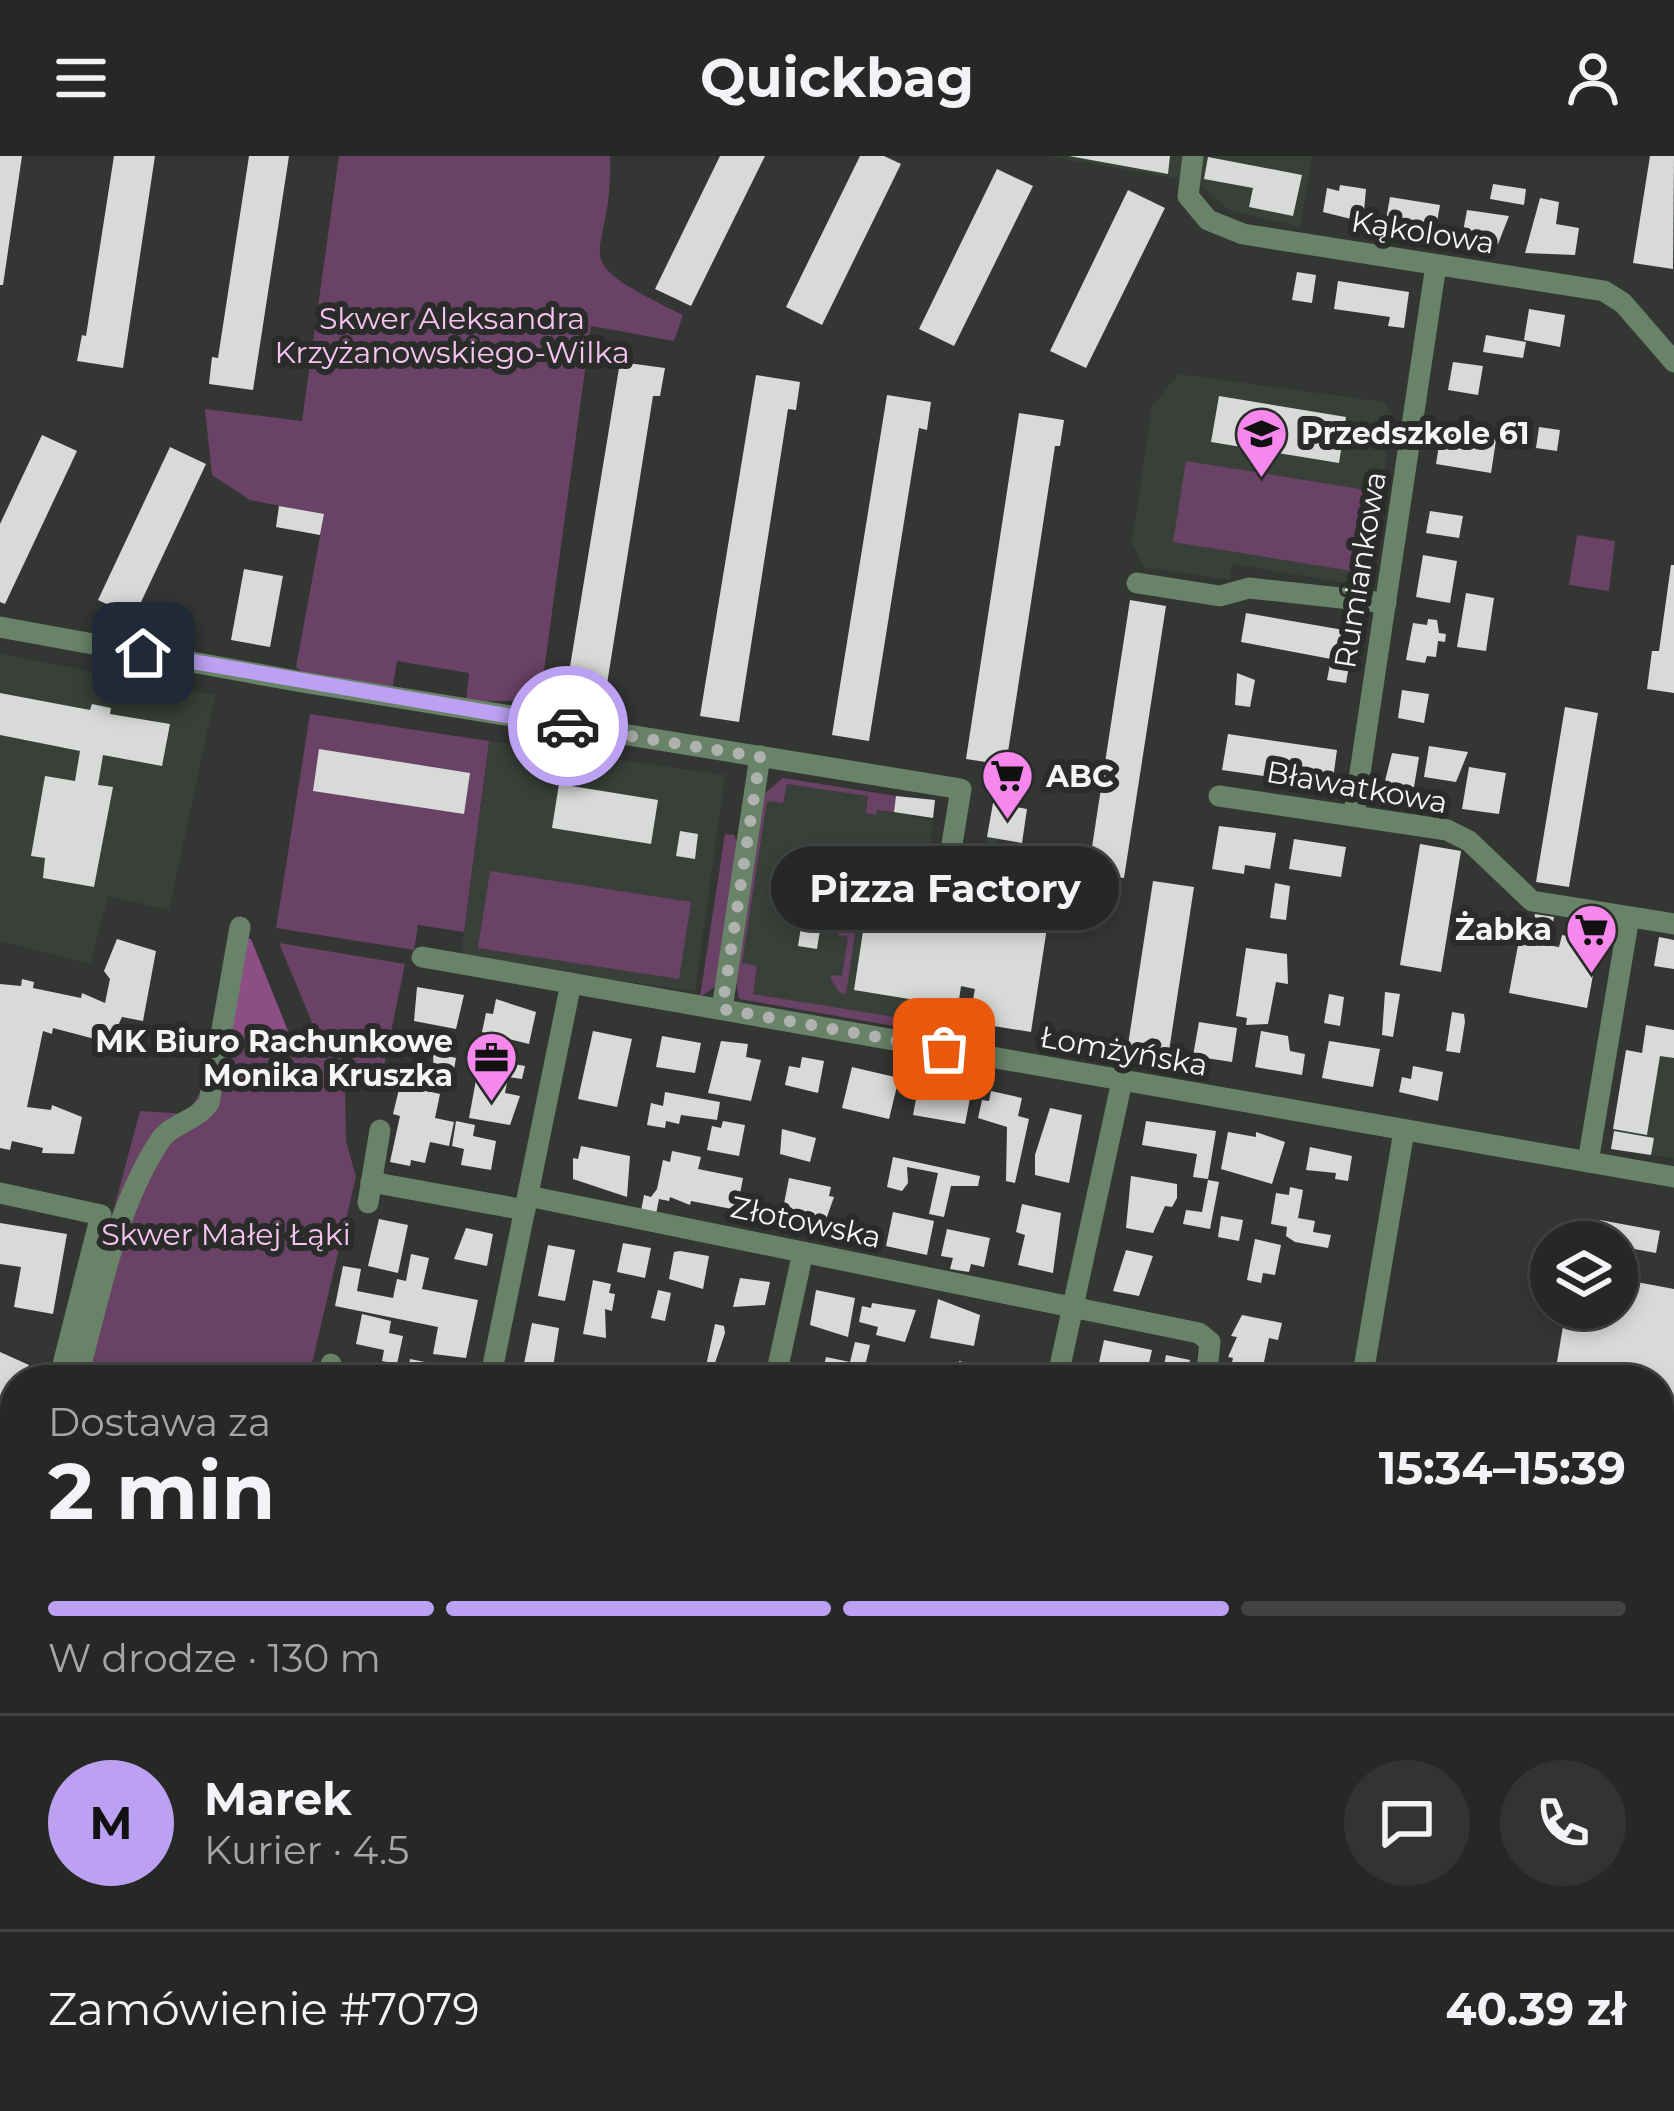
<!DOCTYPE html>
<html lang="pl">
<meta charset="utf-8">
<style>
body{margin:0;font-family:Montserrat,sans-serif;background:#323432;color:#f1f3f6;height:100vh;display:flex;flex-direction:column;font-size:45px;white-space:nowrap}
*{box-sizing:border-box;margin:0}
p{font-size:39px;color:#a4a6a7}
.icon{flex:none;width:66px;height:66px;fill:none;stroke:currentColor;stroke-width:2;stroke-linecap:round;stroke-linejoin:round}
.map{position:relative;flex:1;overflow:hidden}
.side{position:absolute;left:0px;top:1209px;width:1674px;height:747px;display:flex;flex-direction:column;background:#262826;border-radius:48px 48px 0 0;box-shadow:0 6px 18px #0003,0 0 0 3px #424443}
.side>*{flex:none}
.fabs{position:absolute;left:1530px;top:1065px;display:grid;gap:24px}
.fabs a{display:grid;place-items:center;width:108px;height:108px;border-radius:50%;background:#262826;box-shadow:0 6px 18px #0003,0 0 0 3px #424443;font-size:60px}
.pin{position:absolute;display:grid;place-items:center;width:102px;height:102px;color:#fff;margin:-51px;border-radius:24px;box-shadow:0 6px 18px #0006}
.courier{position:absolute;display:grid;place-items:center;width:120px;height:120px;margin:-60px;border:9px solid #bca0f2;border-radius:50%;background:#fff;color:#222;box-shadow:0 3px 15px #0007}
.bubble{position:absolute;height:84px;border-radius:42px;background:#262826;box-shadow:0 6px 18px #0003,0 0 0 3px #424443;font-size:39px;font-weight:700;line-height:84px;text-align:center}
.head em{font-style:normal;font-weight:700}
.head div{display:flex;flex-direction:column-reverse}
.head{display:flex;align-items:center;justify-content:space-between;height:204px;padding:0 48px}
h1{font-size:78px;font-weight:700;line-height:90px}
.bar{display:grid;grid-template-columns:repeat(4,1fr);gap:18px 12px;align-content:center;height:144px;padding:0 48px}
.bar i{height:15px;border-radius:9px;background:#424443}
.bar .current{background:#bca0f2}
.bar p{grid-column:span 4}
.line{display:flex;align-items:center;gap:30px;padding:0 48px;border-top:3px solid #424443}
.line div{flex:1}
.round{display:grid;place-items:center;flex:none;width:126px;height:126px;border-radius:63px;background:#323432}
header{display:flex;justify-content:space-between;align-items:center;height:156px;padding:0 48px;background:#262826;font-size:54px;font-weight:700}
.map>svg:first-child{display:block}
.built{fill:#394039}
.green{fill:#694265}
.forest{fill:#8b4e85}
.building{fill:#d7dad7}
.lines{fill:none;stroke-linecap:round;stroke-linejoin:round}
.street{stroke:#698369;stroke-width:21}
.done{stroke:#b0b2b0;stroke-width:12;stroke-dasharray:0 21.6}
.route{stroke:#bca0f2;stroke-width:15}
.labels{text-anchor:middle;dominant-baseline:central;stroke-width:12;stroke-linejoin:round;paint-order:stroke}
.street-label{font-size:30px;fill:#f4f5f4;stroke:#2a2c29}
.park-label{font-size:30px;fill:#f7c3f1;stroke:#2a2c29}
.poi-label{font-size:30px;font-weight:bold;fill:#f4f5f4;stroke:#2a2c29;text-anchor:start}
</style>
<header><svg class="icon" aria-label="menu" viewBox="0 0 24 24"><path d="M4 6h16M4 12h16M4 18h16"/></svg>Quickbag<svg class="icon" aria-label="person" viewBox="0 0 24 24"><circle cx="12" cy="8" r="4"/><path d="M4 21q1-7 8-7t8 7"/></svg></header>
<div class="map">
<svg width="1674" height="1955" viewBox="0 0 1674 1955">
<rect width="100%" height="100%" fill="#333633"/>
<g class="built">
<path d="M1047,0H1312L1300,71L1229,54L1197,26Z"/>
<path d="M1178,218L1384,246L1393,260L1367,422L1357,429L1233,408L1230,424L1143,411L1132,386L1152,251Z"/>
<path d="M0,498L215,539L169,754L108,740L90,808L0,785Z"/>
<path d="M489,585L725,619L695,835L461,802Z"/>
<path d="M783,622L914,643L912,661L933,664L928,699L982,707L987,681L998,683L995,704L1056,713L1031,876L969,866L974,833L961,831L958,851L913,844L909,868L752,843L738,817L764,638Z"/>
<path d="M1626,894L1674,902V1002L1611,993Z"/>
<path d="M15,1451V1941H132L129,1955H0V1459Z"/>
</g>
<g class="green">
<path d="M339,0H610C614,112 555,96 683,159L674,185L591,170L540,544L466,546L469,517L397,505L392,535L308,521L296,511L324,359L250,344L212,319L205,253L302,265Z"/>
<path d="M1186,305L1366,334L1352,415L1173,386Z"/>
<path d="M1577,379L1615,385L1609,435L1569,429Z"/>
<path d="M310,558L489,585L464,776L418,769L414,794L276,772Z"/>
<path d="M783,622L896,640L894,656L877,654L876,659L866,657L868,640L787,628L783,647L767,645L742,807L757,810L753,838L931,867L929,876L739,843L736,827L764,638Z"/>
<path d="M725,678L734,679L738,688L716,830L700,841Z"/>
<path d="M868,690L846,838L840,837L831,824V819L842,820L848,781L838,779L848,704L855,693Z"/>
<path d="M490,715L691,746L679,823L478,792Z"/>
<path d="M279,787L405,808L380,930L351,933L345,927L346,985L356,1021L308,1224H68L140,955L188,958L228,884L257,895L279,891L280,905L318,881Z"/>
<path d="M1659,1373L1674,1375V1503L1659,1500Z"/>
<path d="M132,1941H292L287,1955H129Z"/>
</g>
<path class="forest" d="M232,780L251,783L288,875L279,891L257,895L228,884Z"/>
<g class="building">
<path d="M0,0H22L3,129H0Z"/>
<path d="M114,0H155L123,212L77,205L82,179L86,180Z"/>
<path d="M249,0H289L253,234L209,228L212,201L218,202Z"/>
<path d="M720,0H765L691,150L655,133Z"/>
<path d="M860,0H884L901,8L822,169L786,151Z"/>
<path d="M1069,0H1170L1168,18Z"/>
<path d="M1650,0H1674L1673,113L1633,107Z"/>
<path d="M1208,1L1302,19L1293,60L1249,51L1253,32L1204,23Z"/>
<path d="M997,13L1033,30L954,190L919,173Z"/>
<path d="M1493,28L1526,33L1524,49L1490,43Z"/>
<path d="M1340,29L1366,33L1363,66L1323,56L1327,32L1339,35Z"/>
<path d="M1128,34L1165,52L1086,212L1050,195Z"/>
<path d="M1390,41L1440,49L1435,77L1385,69Z"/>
<path d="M1540,42L1559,46L1556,68L1579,72L1575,99L1525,97Z"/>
<path d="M1467,54L1509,60L1498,88L1462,81Z"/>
<path d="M1297,116L1316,119L1312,147L1292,144Z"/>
<path d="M1338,125L1409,136L1404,172L1388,170L1390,161L1334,153Z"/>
<path d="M1529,153L1565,159L1560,191L1524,184Z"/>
<path d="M1486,179L1526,186L1523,202L1483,196Z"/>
<path d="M620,206L665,212L660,240H653L603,553L564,547Z"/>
<path d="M1453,206L1483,210L1478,239L1448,234Z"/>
<path d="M756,219L800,226L796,254L788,253L739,566L700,560Z"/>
<path d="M887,239L931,246L927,274L919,272L869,585L832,579Z"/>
<path d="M1219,240L1346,261L1339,307L1211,286Z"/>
<path d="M1019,257L1064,264L1060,290H1055L1006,609L966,603Z"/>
<path d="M1442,270L1497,278L1491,317L1436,308Z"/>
<path d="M1539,271L1560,274L1557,295L1536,292Z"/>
<path d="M42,279L77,295L5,448L0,446V368Z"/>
<path d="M170,291L206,308L134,461L98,444Z"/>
<path d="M279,350L324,358L320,379L276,371Z"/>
<path d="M1430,355L1463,360L1459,382L1426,377Z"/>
<path d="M1423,399L1457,405L1450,447L1416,441Z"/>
<path d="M1671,409H1674V537L1647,533L1652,495H1659Z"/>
<path d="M244,413L283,420L270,491L231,484Z"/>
<path d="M1466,437L1494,442L1486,495L1457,491Z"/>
<path d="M1130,444L1166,450L1124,722L1088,717Z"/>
<path d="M1246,457L1355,476L1346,527L1327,524L1331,503L1241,486Z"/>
<path d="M1428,463L1437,464L1439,477L1446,478L1445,486L1438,485L1436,501L1427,500L1425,507L1406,504L1413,467L1427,469Z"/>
<path d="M1237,517L1255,524L1250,551L1235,549Z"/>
<path d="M1402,534L1429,538L1424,567L1398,562Z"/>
<path d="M0,537L90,554L92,548L111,552L110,558L170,568L162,610L103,599L98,629L113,631L94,731L43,722L45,702L31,700L45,620L75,625L80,595L0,579Z"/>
<path d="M1565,551L1598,557L1569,731L1536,726Z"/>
<path d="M1228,578L1337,594L1332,630L1222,614Z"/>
<path d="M1429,590L1468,596L1456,626L1424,621Z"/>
<path d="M319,593L470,617L464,658L313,635Z"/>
<path d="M1392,597L1419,601L1414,631L1403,630L1401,637L1383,633Z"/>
<path d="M1469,611L1506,617L1499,658L1462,653Z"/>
<path d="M559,628L658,644L651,688L552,672Z"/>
<path d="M896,640L935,644L933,662L894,656Z"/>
<path d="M993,647L1027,653L1022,687L987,681Z"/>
<path d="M1219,670L1276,677L1270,713L1245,709L1244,718L1212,713Z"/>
<path d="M680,675L698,678L695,703L676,700Z"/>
<path d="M1294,683L1346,691L1341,721L1289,713Z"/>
<path d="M1420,688L1461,695L1441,816L1400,809Z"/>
<path d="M812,700L831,703L817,793L798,790Z"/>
<path d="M874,704L981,720L979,733L990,735L995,704L1056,713L1031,876L969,866L975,833L961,830L958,851L854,834Z"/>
<path d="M1153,725L1194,731L1169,895L1128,889Z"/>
<path d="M1275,727L1290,730L1286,764L1270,762Z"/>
<path d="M1535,758L1554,761L1550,780L1532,777Z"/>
<path d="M1562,779L1599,786L1587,852L1509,837L1519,784L1559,791Z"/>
<path d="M1659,781L1674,784V813L1654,810Z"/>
<path d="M117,783L156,795L143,865L122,861L110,887L53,872L52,878L43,875L27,951L51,954L52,949L82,961L74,998L42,997L43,992L12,985L10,994L0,992V828L21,830L22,823L34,826L33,832L81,842L82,837L105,847L110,823L104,815Z"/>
<path d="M1246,792L1287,798L1288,828L1276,826L1268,868L1246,869L1247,862L1236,860Z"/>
<path d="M417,831L464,839L456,873L414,865Z"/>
<path d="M1385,836L1400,838L1393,881L1382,879Z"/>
<path d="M1329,838L1344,841L1340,870L1324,867Z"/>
<path d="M496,843L536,856L529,888L482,876L486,857L493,858Z"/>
<path d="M1452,856L1464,858L1465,866L1460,897L1446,895Z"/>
<path d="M1199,866L1237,872L1232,906L1193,900Z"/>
<path d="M1646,869L1674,874V902L1660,900L1647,979L1613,973L1626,894L1642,897Z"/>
<path d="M593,875L632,883L617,951L578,943Z"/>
<path d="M1261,875L1288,880L1290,895L1305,898L1302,919L1255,911Z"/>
<path d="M662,880L701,887L695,917L656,911Z"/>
<path d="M721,885L748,888L746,901L761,904L751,945L708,937Z"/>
<path d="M1329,885L1380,893L1373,931L1322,922Z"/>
<path d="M433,897L456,902L452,924L434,920Z"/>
<path d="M802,901L824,905L818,937L785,929L789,910L800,912Z"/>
<path d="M480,902L525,910L522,923L508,921L505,937L520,940L510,969L469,962Z"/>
<path d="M1413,910L1443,916L1438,945L1399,936L1402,921L1411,923Z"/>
<path d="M852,911L899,922L889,963L842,952Z"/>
<path d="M934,921L972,932L965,968L913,959L920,922Z"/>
<path d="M400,929L440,938L435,962L454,966L449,990L430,986L425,1007L411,1004L410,1010L390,1006L400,960L393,958Z"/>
<path d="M991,935L1022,942L1018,960L1029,963L1015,1027L1006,1025L1007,971L978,962L982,944L989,945Z"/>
<path d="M665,936L720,946L717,964L681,959L679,968L666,965L665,972L647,969L651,947L663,950Z"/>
<path d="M1050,952L1082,959L1069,1027L1035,1019V999Z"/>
<path d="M456,965L475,969L473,980L496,985L491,1014L461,1009L464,993L452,990Z"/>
<path d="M723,965L745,969L739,1000L707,994L712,970L721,972Z"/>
<path d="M1146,965L1216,975L1208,1023L1193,1021L1197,998L1142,989Z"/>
<path d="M782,973L816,982L810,1006L780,998Z"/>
<path d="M1614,975L1654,982L1651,999L1611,993Z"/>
<path d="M1228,976L1256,981V976L1285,986L1272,1028L1221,1013Z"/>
<path d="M581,990L630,1000L627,1041L573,1023V1002L578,1003Z"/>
<path d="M1310,991L1352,1000L1348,1025L1335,1023L1336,1017L1306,1014Z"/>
<path d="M672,995L701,1001L698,1013L743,1022L737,1054L691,1045L690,1049L670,1041L669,1045L659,1043L656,1058L641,1055L644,1039L651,1041L657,1033L663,1004L670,1006Z"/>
<path d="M893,1001L980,1020L978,1030H951L944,1061L929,1058L938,1017L907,1011L908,1027L902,1035L887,1031Z"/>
<path d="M1131,1020L1177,1028V1042L1172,1051L1165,1050L1153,1077L1126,1072Z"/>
<path d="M789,1022L831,1031L829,1040L834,1041L823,1072L781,1063Z"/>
<path d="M1208,1024L1219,1026L1210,1073L1183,1068L1186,1054L1202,1056Z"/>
<path d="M1290,1031L1303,1034L1298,1062L1315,1065L1313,1076L1331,1079L1328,1092L1295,1086L1286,1080L1287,1071L1271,1068L1276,1037L1289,1039Z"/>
<path d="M1022,1048L1061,1057L1053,1117L1018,1109L1025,1079L1016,1076Z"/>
<path d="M893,1056L934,1065L927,1099L886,1090Z"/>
<path d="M1221,1060L1243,1064L1239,1085L1218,1081Z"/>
<path d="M379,1063L408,1069L398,1117L368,1110Z"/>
<path d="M1600,1064L1660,1075L1656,1097L1596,1086Z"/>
<path d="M0,1067L67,1078L53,1158L14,1151L21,1111L0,1108Z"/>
<path d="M466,1072L493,1078L487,1110L454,1103Z"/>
<path d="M947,1073L990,1082L984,1111L971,1108L969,1116L950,1113L953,1102L941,1100Z"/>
<path d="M1255,1083L1281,1089L1275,1119L1263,1117L1261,1127L1247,1124Z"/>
<path d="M623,1087L651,1092L645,1122L617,1116Z"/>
<path d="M548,1089L575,1094L565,1145L538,1140Z"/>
<path d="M1126,1094L1153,1100L1139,1140L1113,1135Z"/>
<path d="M680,1095L709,1100L703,1133L669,1123L674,1096Z"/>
<path d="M411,1098L429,1102L422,1133L478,1144L466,1202L433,1198L438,1171L335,1150L343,1110L361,1113L357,1135L393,1142L397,1123L406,1125Z"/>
<path d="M740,1122L770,1126L765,1149L733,1151Z"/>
<path d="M593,1124L611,1128L609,1137L615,1138L612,1155L605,1153L606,1182L583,1178Z"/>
<path d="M1626,1124L1674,1133V1254L1659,1252V1224H1554L1566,1152H1617V1135L1624,1137Z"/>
<path d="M658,1134L671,1137L665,1165L651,1162Z"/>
<path d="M816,1134L855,1142L848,1181L810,1169Z"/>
<path d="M938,1143L980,1159L974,1190L930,1182Z"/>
<path d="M872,1147L916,1154L905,1186L876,1179L878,1171L859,1166L862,1150L871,1152Z"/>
<path d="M362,1158L391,1165L389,1177L403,1180L397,1208L382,1205L384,1194L356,1188Z"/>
<path d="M1242,1159L1282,1167L1278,1184L1269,1182L1264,1206L1272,1208L1269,1224L1230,1215L1233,1202L1228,1201L1237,1181L1231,1180Z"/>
<path d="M532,1167L559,1172L552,1218L523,1213Z"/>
<path d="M715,1168L724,1170L725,1177L711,1219L724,1224H703Z"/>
<path d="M1104,1184L1152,1194L1145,1224L1125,1223L1126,1218L1098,1211Z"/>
<path d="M855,1186L870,1189L865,1210L896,1216L898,1207L914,1211L912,1220L924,1224L821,1223L826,1201L850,1206Z"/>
<path d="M0,1196L29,1209L22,1224H15V1239L0,1271Z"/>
<path d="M1166,1199L1190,1204L1187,1221L1161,1224Z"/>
<path d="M410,1203L430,1207L427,1224L407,1221Z"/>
<path d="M959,1205L1004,1217L1002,1224H962Z"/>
<path d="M353,1207L392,1215L390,1224H350Z"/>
<path d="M1672,1296H1674V1361L1659,1358Z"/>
<path d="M1659,1564L1674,1579V1723L1659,1704Z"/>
<path d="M11,1692L15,1693V1800L0,1797V1745Z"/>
<path d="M73,1941H138L135,1955H70Z"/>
<path d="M616,1941H668L661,1955H608Z"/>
<path d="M782,1941H905V1955H766V1948L782,1947Z"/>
<rect x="1344" y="1941" width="33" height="14"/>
</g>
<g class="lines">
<g class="street">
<path d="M1193,0L1188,40L1208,64L1243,78L1604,135L1623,147L1674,206"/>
<path d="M1137,427L1220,440L1249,432L1386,447"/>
<path d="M0,471L302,526L961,633L952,688"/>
<path d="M1219,640L1447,674L1469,685L1532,745L1674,768"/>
<path d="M1354,657L1436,109"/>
<path d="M422,801L1674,1021"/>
<path d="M722,853L760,600"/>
<path d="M1588,1006L1629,761"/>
<path d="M371,1026L525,1054"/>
<path d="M0,1037L101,1059L59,1224"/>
<path d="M528,1040L1199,1177L1210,1186L1206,1224"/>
<path d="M368,1047L380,974"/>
<path d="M77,1224C99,1144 114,1056 159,986C171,967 195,966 209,947L240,771"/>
<path d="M328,1224L331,1208"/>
<path d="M490,1224L571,827"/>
<path d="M775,1224L803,1096"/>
<path d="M1057,1224L1122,925"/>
<path d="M1362,1224L1404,975"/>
<path d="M0,1326L15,1333"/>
<path d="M4,1418L15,1396"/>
<path d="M360,1941L362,1955"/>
<path d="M1243,1941L1246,1955"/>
</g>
</g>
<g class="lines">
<path class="done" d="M568,570L760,601L722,853L944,893"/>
<path class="route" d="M143,497L568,570"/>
</g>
<defs>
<symbol id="school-pin" viewBox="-11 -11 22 30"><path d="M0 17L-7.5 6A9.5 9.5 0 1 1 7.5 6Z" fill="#f688ed" stroke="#2a2c29"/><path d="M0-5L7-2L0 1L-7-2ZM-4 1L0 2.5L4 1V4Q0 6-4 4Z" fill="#111"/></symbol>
<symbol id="supermarket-pin" viewBox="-11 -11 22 30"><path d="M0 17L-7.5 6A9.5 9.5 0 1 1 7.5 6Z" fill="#f688ed" stroke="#2a2c29"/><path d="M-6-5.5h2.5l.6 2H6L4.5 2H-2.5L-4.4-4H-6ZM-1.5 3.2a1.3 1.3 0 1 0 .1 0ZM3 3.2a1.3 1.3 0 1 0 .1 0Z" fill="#111"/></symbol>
<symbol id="office-pin" viewBox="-11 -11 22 30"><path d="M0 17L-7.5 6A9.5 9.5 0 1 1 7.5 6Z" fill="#f688ed" stroke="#2a2c29"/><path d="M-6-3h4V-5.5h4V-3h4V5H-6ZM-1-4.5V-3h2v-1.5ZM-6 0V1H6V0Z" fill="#111"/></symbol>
</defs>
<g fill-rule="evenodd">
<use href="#school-pin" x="1232" y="248" width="59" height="81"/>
<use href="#supermarket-pin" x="978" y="590" width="59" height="81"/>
<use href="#supermarket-pin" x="1562" y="744" width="59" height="81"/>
<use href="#office-pin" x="462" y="872" width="59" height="81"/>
</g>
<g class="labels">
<g class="street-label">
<text transform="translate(1423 76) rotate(9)">Kąkolowa</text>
<text transform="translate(1360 414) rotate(-81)">Rumiankowa</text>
<text transform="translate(1357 631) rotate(10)">Bławatkowa</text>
<text transform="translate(1124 895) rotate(10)">Łomżyńska</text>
<text transform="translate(806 1066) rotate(12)">Złotowska</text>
</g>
<g class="park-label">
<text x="452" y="162">Skwer Aleksandra<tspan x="452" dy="34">Krzyżanowskiego-Wilka</tspan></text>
<text x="226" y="1078">Skwer Małej Łąki</text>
</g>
<g class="poi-label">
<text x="1301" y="277">Przedszkole 61</text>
<text x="1046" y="620">ABC</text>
<text x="1552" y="773" text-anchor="end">Żabka</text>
<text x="453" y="885" text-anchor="end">MK Biuro Rachunkowe<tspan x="453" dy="34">Monika Kruszka</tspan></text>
</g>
</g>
</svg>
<div class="fabs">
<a><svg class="icon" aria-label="layers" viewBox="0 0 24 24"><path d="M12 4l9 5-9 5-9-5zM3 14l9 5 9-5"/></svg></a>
</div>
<div class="pin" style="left:944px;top:893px;background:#ea580c"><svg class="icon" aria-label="bag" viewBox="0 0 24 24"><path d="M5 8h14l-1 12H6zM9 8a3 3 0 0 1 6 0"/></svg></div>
<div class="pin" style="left:143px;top:497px;background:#1f2937"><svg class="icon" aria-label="home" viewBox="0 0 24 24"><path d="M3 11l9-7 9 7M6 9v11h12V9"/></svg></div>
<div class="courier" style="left:568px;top:570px"><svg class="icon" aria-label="car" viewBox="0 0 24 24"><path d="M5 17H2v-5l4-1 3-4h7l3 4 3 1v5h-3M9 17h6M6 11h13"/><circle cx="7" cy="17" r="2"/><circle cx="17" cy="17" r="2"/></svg></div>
<div class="bubble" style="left:771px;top:690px;width:348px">Pizza Factory</div>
<section class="side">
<div class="head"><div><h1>2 min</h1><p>Dostawa za</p></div><em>15:34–15:39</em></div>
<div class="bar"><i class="current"></i><i class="current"></i><i class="current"></i><i></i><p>W drodze · 130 m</p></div>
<div class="line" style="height:216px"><b class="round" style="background:#bca0f2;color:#111">M</b><div><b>Marek</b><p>Kurier · 4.5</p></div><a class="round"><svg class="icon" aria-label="chat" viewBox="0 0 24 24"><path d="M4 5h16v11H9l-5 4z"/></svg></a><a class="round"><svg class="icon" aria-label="phone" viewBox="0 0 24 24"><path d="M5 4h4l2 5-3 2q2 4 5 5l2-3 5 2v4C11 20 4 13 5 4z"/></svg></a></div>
<div class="line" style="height:156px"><div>Zamówienie #7079</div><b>40.39 zł</b></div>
</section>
</div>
